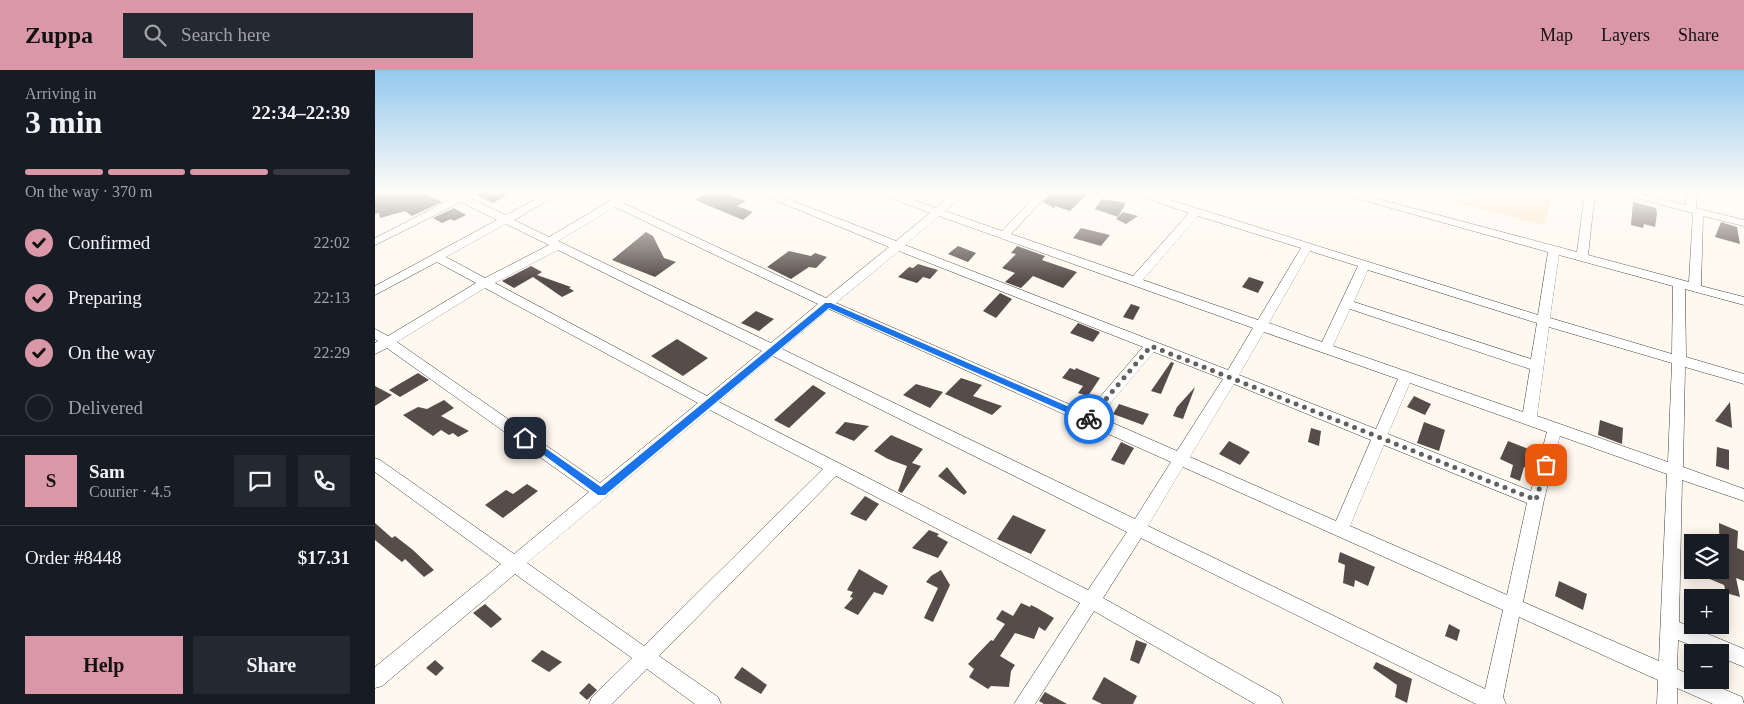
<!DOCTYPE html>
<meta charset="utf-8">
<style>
body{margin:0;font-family:"Times New Roman",serif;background:#242831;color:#f1f3f6;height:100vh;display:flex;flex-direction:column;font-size:19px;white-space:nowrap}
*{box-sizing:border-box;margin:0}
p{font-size:16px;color:#9ea1a6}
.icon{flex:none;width:28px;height:28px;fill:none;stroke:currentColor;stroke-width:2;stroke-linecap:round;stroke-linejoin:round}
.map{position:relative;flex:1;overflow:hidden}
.details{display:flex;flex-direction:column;background:#171b24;width:375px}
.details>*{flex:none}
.buttons{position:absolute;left:1309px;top:464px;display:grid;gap:10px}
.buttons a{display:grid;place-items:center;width:45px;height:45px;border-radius:0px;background:#171b24;box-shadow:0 2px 12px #0003;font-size:25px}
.pin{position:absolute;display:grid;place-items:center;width:42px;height:42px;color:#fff;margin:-21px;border-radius:10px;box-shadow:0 2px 8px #0006}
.courier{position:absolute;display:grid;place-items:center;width:50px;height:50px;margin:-25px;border:4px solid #1a73e8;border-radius:50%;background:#fff;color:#222;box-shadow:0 1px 6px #0007}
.summary em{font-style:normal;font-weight:700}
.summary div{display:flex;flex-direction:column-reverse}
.summary{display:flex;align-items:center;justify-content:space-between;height:85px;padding:0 25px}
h1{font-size:32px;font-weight:700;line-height:38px}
.bar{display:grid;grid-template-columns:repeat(4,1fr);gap:8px 5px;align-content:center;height:60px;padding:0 25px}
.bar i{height:6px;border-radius:4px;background:#363941}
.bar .active{background:#da97a8}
.bar p{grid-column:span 4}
.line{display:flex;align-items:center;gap:12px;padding:0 25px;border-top:1px solid #363941}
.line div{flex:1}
.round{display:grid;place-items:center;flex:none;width:52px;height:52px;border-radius:0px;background:#242831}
ol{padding:0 25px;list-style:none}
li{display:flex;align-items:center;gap:15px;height:55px}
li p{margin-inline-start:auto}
li .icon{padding:5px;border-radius:50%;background:#da97a8;color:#111;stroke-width:4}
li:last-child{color:#9ea1a6}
li i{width:28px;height:28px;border:2px solid #363941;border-radius:50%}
.primary-button{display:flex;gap:10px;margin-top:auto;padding:10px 25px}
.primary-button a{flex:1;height:58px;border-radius:0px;background:#da97a8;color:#111;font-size:20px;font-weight:700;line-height:58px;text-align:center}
.primary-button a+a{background:#242831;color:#f1f3f6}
header{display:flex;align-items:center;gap:30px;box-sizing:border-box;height:70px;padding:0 25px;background:#da97a8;color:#111}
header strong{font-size:24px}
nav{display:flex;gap:28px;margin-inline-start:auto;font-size:18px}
.search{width:350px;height:45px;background:#242831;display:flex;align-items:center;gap:12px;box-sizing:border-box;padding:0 18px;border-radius:0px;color:#9ea1a6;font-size:19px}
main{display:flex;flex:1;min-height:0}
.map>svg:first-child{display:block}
.sand{fill:#fae0ba}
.building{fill:#564c4a}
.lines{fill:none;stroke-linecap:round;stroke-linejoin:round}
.minor-casing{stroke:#404040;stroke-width:1}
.minor{fill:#fff;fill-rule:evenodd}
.route{fill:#1a73e8}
.done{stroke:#625f5c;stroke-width:5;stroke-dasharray:0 9}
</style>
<header>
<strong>Zuppa</strong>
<div class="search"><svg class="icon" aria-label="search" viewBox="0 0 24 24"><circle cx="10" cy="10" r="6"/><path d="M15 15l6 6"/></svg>Search here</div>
<nav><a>Map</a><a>Layers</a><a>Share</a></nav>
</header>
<main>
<section class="details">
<div class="summary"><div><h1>3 min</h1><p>Arriving in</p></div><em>22:34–22:39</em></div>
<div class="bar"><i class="active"></i><i class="active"></i><i class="active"></i><i></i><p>On the way · 370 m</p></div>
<ol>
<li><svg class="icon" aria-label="check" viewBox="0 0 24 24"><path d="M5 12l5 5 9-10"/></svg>Confirmed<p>22:02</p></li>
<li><svg class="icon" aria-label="check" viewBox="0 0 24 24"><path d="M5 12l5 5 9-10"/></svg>Preparing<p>22:13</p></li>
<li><svg class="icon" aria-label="check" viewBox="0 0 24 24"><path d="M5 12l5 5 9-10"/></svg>On the way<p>22:29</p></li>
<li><i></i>Delivered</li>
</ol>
<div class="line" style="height:90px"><b class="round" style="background:#da97a8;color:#111">S</b><div><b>Sam</b><p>Courier · 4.5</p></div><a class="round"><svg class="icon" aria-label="chat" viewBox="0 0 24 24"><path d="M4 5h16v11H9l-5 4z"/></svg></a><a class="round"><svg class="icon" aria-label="phone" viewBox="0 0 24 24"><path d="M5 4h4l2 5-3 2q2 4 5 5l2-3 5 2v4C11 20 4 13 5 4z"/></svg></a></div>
<div class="line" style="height:65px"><div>Order #8448</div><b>$17.31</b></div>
<div class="primary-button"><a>Help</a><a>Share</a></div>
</section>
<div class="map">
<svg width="1369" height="634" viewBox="0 0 1369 634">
<rect width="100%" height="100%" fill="#fff8ee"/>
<path class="sand" d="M1037,122H1178L1169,155Z"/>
<g class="building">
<path d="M0,122H47L67,132L37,146L30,141L5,148L4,143L0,144Z"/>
<path d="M105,122H137L118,133L101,125Z"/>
<path d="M333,122H344L371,131L362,136L378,142L368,150L320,130Z"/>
<path d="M677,122H714L695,141L680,136L679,138L668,132Z"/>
<path d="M727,129L751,133L743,147L720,139Z"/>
<path d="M1258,132L1281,138L1282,144L1280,157L1269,154L1268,158L1256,155Z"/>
<path d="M79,138L91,145L79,151L76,149L67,153L58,148Z"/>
<path d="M748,142L763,146L751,154L741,149Z"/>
<path d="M1346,152L1362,157L1365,174L1340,167Z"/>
<path d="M706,158L735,165L726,176L698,168Z"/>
<path d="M271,162L278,166L289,188L301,192L280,207L237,190Z"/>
<path d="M583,176L601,183L593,192L573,184Z"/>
<path d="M642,176L670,186L667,190L702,202L688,218L658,206L646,218L630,212L640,203L627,198L641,184L636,183Z"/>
<path d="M414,181L436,186L440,183L452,187L441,198L434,197L416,209L392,197Z"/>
<path d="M543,194L563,200L555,209L548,207L542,213L523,207L534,197L538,198Z"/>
<path d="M156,196L167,202L162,205L196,217L194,218L199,221L187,227L158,207L139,218L127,211Z"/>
<path d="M874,207L889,212L883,223L867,217Z"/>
<path d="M625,223L637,229L621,248L608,241Z"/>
<path d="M756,234L765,237L758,250L748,247Z"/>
<path d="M381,241L399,249L384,261L366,253Z"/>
<path d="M703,253L725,262L718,272L695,263Z"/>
<path d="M302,269L333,288L308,306L276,286Z"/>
<path d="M796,292L799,293L786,324L776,321Z"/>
<path d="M695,298L700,300L701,298L725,308L713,326L703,323L708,316L687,308Z"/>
<path d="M43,303L54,310L25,327L14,320Z"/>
<path d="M586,308L607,315L598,326L627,336L617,345L570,324Z"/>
<path d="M541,314L568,322L555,338L528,325Z"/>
<path d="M438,315L451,323L414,358L399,350Z"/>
<path d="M0,316L17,325L0,336Z"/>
<path d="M820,317L808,349L798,346L802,337Z"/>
<path d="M1039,326L1056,334L1050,345L1032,337Z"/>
<path d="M69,330L79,338L66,346L94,361L83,367L78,363L74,365L66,360L58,366L28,345L43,337L52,339Z"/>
<path d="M1355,332L1357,358L1340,351Z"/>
<path d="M744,334L774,344L768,355L738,344Z"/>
<path d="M1225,350L1248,358L1247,374L1223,365Z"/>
<path d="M470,352L494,356L479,371L460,363Z"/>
<path d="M1049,352L1070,360L1064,381L1042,373Z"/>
<path d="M936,358L946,361L944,376L933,372Z"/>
<path d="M516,365L548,379L537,393L546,396L527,423L523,421L532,396L513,389L499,381Z"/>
<path d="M854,371L875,382L865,395L844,384Z"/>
<path d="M1133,371L1164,383L1159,401L1149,397L1145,411L1135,407L1138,395L1125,389Z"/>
<path d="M746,372L759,378L749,395L736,390Z"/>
<path d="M1342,377L1354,380V400L1341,396Z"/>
<path d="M572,397L592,422L589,425L563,406Z"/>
<path d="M152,414L163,421L128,448L110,435L131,420L138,424Z"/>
<path d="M490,426L504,434L491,451L475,444Z"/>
<path d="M638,445L671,460L656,484L622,469Z"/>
<path d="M0,453L17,468L20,466L38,480L59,500L49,507L30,489L27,492L0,470Z"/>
<path d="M1344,453L1363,461L1362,478L1369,481V511L1361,508L1365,527L1351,523L1349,515L1313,500H1345Z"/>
<path d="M554,460L564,464L562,466L573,472L563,488L537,478Z"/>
<path d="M965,482L1000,497L993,516L980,510L979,517L968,513L970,495L963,492Z"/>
<path d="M484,499L513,516L508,525L499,522L483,545L469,538L478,528L475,527L478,522L472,520Z"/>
<path d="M566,500L575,515L558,552L549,548L563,518L551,512L556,506Z"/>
<path d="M1184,511L1212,524L1208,540L1180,526Z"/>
<path d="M646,533L655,537L656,535L662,538L679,548L670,561L664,557L659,569L640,563L625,586L640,595L636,601L634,617L616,616L613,619L594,607L599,599L593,594L616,570L618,571L630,554L621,549L627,540L638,546Z"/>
<path d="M110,534L127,549L116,558L98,543Z"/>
<path d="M1074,554L1085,560L1082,571L1070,566Z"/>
<path d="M761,570L772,574L764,594L755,590Z"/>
<path d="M167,580L187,592L174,602L156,591Z"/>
<path d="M60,590L69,598L61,606L51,598Z"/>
<path d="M1001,592L1037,609L1032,633L1020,627L1022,615L998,598Z"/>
<path d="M367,597L392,615L386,624L359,608Z"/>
<path d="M729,607L762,626L758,634H727L717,629Z"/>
<path d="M214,613L222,620L212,630L204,623Z"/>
<path d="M670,622L692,634H669L664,631Z"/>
</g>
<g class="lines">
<defs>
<path id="minor" d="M69,122L86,124L103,122L94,128L131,145L174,122H187L139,150L174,167L250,122H263L248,133L451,228L514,177L380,122H395L521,171L555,143L500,122H516L561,138L580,122H592L570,141L627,161L664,122H675L636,164L758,206L814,143L753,122H770L1163,245L1173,182L959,122H977L1202,182L1210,122H1220L1213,185L1314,212L1318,143L1239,122H1258L1311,135L1312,122H1322L1321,138L1369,150V156L1328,146L1326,216L1369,227V235L1310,219L1311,287L1369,304V314L1310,297L1308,397L1369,419V431L1307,410L1304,552L1369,579V597L1345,587V582H1334L1303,570L1302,599L1318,606V610H1327L1367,627L1369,634H1338L1302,618V634H1282L1283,610L1144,547L1128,627L1131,634H1101L766,468L728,528L905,627L908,634H880L719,541L660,634H639L705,533L461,406L284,586L343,627L346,634H320L272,599L237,634H214L217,627L257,588L140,504L7,616L0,618V597L126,494L0,402V388L5,390L139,484L214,422L12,278L0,284V273L3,271L0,269V259L13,266L101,213L62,192L0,225V216L122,150L86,132L0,175V168L78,128ZM240,137L443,234L396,273L183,171ZM564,146L878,258L853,300L530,175ZM823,146L926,178L883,250L768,210ZM131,154L174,175L110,208L71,187ZM183,180L387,281L332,326L120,213ZM524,181L768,277L712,342L461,233ZM935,181L983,196L947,272L894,253ZM1184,185L1298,216L1297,284L1175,248ZM993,200L1162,253L1156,289L979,232ZM110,218L323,333L225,413L22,272ZM454,239L796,392L760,449L407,279ZM975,239L1155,299L1148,342L958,276ZM1174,257L1297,293L1293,392L1162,346ZM889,262L1023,309L1001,359L864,305ZM779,282L848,309L802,381L724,347ZM398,286L752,462L713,520L344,332ZM1035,313L1172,362L1156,421L1013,364ZM859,314L996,370L961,451L815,387ZM335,340L448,399L269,576L152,493ZM1185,366L1292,404L1284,591L1148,532L1169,430ZM1009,375L1152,433L1132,525L975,456ZM808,397L1128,540L1110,619L773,456Z"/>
</defs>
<use href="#minor" class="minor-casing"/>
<use href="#minor" class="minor"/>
</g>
<linearGradient id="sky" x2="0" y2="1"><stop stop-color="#93c9ee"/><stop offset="0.58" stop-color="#fffcf7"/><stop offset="1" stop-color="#fffcf7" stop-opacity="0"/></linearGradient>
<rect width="1369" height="211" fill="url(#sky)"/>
<path class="route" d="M450,233H456L717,347L718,349L717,351H711L454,238L230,425H223L146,368L150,365L153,366L226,417Z"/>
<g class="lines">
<path class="done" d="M714,349L776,276L1161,430L1171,395"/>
</g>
</svg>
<div class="buttons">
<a><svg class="icon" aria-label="layers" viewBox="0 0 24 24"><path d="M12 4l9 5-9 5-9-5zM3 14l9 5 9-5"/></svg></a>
<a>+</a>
<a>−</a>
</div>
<div class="pin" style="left:1171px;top:395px;background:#ea580c"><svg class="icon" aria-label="bag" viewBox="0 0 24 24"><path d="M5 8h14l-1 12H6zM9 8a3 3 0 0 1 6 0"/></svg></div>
<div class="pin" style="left:150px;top:368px;background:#1f2937"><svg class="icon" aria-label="home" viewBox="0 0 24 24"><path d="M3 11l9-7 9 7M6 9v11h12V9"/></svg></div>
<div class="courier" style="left:714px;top:349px"><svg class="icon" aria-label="bike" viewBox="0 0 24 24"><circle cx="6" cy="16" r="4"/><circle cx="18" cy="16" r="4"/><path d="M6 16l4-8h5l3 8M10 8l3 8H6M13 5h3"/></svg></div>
</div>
</main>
